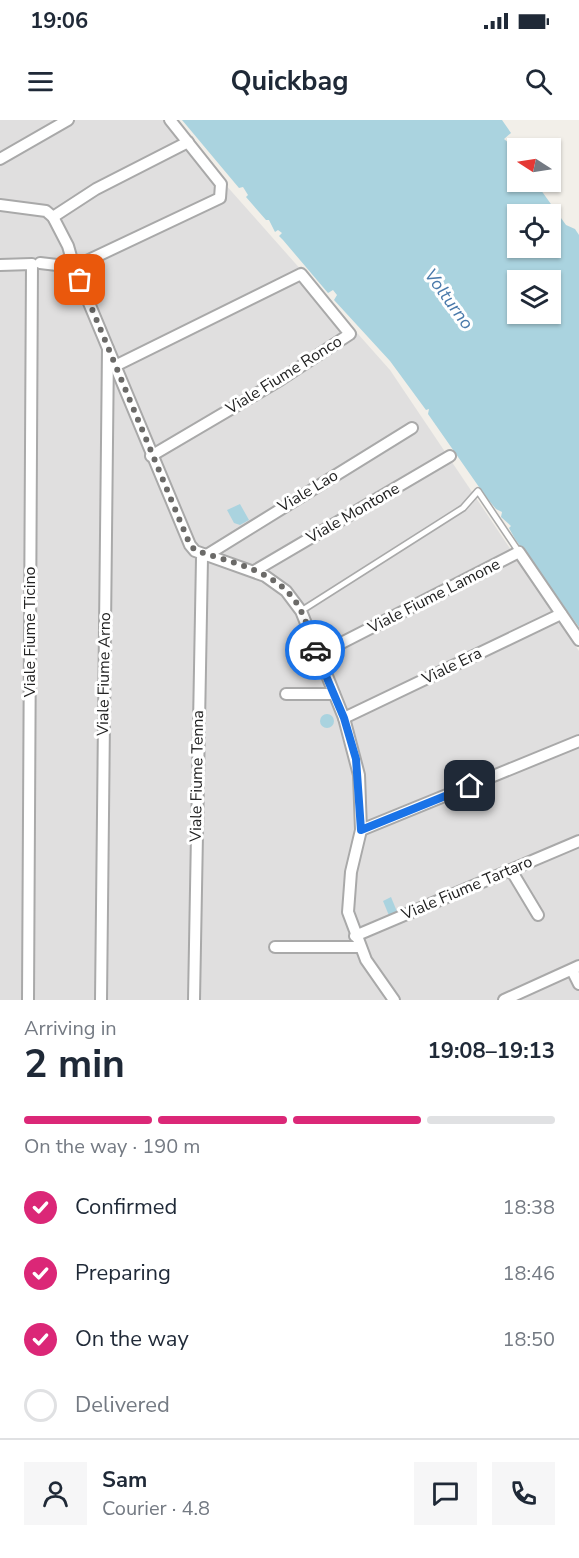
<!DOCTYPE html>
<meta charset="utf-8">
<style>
body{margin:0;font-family:"Nunito Sans",sans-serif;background:#f6f6f7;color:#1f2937;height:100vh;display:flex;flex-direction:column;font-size:22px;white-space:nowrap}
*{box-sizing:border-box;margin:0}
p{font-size:20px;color:#747a83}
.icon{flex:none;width:33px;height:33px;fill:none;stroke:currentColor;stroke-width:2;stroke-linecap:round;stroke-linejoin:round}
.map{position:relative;height:880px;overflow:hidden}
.sheet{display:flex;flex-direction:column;background:#fff;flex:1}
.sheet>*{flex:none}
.needle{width:39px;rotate:282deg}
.tools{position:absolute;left:507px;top:18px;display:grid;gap:12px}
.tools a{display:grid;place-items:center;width:54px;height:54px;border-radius:0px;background:#fff;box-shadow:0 2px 4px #0004;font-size:30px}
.pin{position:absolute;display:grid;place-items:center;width:51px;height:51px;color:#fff;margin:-26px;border-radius:12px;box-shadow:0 3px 9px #0006}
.courier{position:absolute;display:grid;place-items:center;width:60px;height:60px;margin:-30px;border:4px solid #1a73e8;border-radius:50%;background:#fff;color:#222;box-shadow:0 2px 8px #0007}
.headline em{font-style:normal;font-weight:700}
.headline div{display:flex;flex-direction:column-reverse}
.headline{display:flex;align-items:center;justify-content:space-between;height:102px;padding:0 24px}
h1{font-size:39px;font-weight:700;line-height:45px}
.bar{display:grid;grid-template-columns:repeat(4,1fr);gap:9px 6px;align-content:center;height:72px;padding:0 24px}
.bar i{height:8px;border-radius:4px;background:#e0e1e3}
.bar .current{background:#db2777}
.bar p{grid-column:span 4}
.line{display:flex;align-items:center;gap:15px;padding:0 24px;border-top:2px solid #e0e1e3}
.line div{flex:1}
.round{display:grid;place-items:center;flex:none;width:63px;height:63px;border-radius:0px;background:#f6f6f7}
ol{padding:0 24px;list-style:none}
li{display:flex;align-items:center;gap:18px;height:66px}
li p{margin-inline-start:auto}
li .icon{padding:6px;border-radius:50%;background:#db2777;color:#fff;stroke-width:4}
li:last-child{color:#747a83}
li i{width:33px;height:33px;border:3px solid #e0e1e3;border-radius:50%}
.status{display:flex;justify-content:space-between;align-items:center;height:42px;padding:0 30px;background:#fff;direction:ltr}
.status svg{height:16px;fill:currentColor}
header{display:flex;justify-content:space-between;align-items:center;height:78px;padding:0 24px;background:#fff;font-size:27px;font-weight:700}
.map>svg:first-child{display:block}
.residential{fill:#e0dfdf}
.water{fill:#aad3df;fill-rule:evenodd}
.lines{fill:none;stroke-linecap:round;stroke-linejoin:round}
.lane-casing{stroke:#a9a9a9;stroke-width:8}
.street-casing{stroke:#a9a9a9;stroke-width:14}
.lane{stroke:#fff;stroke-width:5}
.street{stroke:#fff;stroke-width:10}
.done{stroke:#6b6a68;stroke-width:6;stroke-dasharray:0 10.8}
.route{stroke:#1a73e8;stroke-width:8}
.labels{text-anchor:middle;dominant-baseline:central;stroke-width:6;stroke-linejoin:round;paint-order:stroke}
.street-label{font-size:16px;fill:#222;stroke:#fff}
.water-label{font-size:18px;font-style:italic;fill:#4a7aab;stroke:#fff}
</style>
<div class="status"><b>19:06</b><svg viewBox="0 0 49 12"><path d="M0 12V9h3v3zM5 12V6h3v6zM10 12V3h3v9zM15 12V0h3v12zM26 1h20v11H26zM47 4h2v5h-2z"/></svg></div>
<header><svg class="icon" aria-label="menu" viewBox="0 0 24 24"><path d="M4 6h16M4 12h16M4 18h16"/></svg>Quickbag<svg class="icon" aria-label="search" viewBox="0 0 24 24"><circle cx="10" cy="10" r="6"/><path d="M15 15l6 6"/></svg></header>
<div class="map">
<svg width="579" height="880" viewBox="0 0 579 880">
<rect width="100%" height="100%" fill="#f2efe9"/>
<path class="residential" d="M0,0H168L390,250L579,531V880H0Z"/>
<g class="water">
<path d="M182,0H502L511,13L504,19L517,30L518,62H532L538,66L566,105L575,109L579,115V507L515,419L509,408L511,406L501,397L502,392L496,389L486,377L428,294L429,289L426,290L390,241L334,180L337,175L333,170L328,173L283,120L279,116L282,113L278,110L275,112L269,100H266L246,77L248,75L243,67L239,68ZM550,94V128H518V94ZM550,160V194H518V160Z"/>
<path d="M240,384L249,400L240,405L234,403L227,390Z"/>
<circle cx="327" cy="601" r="7"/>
<path d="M391,777L398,794L390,798L383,781Z"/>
</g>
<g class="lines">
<defs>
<path id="lane" d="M301,491L463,388L478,371L519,432"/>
<g id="street">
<path d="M0,39L68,0"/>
<path d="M0,85L46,91L53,97L68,126L74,147L190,425L195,431L265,456L286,471L301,491L344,598L359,655L361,710L351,752L348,792L366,840L394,880"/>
<path d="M53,97L96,69L188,22"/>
<path d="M40,143L74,147"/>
<path d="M0,145L32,144L28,880"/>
<path d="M74,147L220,78L221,64L170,0"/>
<path d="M115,246L301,154L350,214L280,260L151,336"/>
<path d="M256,450L450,336"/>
<path d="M318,535L519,432L579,520"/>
<path d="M286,574H334"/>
<path d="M344,598L561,494"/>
<path d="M361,710L579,621"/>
<path d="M511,750L538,795"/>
<path d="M355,816L579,721"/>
<path d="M275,827H360"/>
<path d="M572,850L579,864"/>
<path d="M101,880L108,229"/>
<path d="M194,880L202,438L412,308"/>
<path d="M504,880L579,846"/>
</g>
</defs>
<use href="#lane" class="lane-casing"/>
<use href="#street" class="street-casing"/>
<use href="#lane" class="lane"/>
<use href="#street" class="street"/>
</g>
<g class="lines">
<path class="done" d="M80,160L190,425L195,430C233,444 281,450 301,491C307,503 311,517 315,530"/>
<path class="route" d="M315,530L344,598L356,639L361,710L470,666"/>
</g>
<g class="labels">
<g class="street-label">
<text transform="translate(284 255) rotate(-32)">Viale Fiume Ronco</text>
<text transform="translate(308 371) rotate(-31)">Viale Lao</text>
<text transform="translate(353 393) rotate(-30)">Viale Montone</text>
<text transform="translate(434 476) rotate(-27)">Viale Fiume Lamone</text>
<text transform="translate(30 512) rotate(-90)">Viale Fiume Ticino</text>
<text transform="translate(452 546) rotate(-26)">Viale Era</text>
<text transform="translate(104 554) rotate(-89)">Viale Fiume Arno</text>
<text transform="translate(197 656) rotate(-89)">Viale Fiume Tenna</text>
<text transform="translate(467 768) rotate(-23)">Viale Fiume Tartaro</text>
</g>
<g class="water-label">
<text transform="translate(449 179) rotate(54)">Volturno</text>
</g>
</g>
</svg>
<div class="tools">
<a><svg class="needle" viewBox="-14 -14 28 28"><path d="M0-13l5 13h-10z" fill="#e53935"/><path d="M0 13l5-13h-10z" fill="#747a83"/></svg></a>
<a><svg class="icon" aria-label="locate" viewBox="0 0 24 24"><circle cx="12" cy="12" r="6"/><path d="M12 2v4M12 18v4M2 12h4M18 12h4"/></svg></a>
<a><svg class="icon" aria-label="layers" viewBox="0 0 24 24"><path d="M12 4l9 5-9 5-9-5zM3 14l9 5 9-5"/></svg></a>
</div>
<div class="pin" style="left:80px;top:160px;background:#ea580c"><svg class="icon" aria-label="bag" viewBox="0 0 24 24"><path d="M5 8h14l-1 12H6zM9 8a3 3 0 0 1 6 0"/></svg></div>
<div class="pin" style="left:470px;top:666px;background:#1f2937"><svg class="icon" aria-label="home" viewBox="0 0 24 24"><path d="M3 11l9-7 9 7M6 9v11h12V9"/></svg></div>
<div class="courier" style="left:315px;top:530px"><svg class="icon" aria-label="car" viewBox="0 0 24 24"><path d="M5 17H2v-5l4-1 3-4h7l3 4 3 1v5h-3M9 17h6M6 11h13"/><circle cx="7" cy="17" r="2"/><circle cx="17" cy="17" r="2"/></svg></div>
</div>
<section class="sheet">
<div class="headline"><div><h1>2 min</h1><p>Arriving in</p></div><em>19:08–19:13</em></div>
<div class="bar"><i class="current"></i><i class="current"></i><i class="current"></i><i></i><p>On the way · 190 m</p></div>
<ol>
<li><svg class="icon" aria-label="check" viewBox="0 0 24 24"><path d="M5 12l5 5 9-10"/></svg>Confirmed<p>18:38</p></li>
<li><svg class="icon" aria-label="check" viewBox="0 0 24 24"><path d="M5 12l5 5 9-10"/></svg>Preparing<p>18:46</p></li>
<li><svg class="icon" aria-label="check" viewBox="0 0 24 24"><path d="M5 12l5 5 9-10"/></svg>On the way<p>18:50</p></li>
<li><i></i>Delivered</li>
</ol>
<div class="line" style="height:108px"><a class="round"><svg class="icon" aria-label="person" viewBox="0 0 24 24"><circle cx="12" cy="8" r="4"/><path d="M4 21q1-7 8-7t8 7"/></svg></a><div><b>Sam</b><p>Courier · 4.8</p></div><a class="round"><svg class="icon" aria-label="chat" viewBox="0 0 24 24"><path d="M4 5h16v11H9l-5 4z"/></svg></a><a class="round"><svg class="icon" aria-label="phone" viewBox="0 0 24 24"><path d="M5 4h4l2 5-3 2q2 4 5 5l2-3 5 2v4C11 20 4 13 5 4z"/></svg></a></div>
</section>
